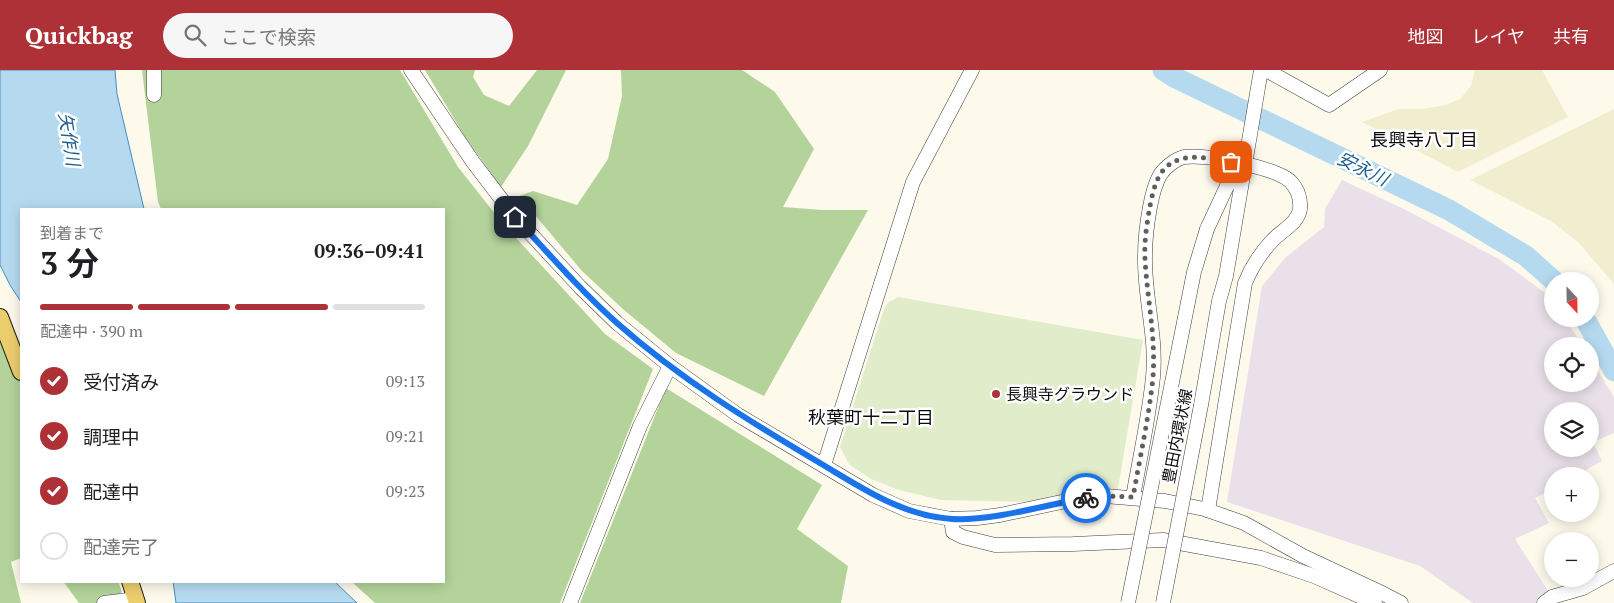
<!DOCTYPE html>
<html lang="ja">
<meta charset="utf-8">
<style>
body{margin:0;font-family:"PT Serif","Noto Sans JP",serif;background:#f6f6f6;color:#202124;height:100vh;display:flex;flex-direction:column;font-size:19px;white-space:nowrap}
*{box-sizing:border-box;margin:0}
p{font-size:16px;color:#757577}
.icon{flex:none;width:28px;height:28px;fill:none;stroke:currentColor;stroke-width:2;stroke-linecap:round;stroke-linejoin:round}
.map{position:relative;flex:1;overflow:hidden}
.details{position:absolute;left:20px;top:138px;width:425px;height:375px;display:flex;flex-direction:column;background:#fff;border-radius:0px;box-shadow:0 2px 12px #0003}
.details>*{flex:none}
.needle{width:32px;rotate:158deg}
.tools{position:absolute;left:1544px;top:202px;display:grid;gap:10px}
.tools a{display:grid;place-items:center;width:55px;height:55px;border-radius:50%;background:#fff;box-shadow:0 2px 12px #0003;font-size:25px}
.pin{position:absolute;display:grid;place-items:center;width:42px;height:42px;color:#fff;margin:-21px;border-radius:10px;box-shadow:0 2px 8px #0006}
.courier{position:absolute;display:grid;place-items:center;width:50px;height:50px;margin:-25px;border:4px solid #1a73e8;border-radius:50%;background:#fff;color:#222;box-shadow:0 1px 6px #0007}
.headline em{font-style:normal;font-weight:700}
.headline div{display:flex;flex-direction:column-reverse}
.headline{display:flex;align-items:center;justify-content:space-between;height:85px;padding:0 20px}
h1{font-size:32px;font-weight:700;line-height:38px}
.bar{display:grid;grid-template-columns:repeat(4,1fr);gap:8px 5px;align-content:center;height:60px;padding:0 20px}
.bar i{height:6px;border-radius:4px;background:#e0e0e0}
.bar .active{background:#ae3137}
.bar p{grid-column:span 4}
ol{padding:0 20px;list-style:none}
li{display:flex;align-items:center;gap:15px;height:55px}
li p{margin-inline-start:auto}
li .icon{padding:5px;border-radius:50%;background:#ae3137;color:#fff;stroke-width:4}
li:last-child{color:#757577}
li i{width:28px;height:28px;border:2px solid #e0e0e0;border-radius:50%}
header{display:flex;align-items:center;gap:30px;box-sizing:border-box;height:70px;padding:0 25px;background:#ae3137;color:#fff}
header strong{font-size:24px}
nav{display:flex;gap:28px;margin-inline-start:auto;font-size:18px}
.search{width:350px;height:45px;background:#f6f6f6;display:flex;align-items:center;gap:12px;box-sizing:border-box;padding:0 18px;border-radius:28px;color:#757577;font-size:19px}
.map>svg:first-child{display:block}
.industrial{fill:#e9e0ea;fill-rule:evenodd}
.farmland{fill:#f1eecf}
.forest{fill:#b3d39a}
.pitch{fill:#e0ecca}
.water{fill:#b5daf0;stroke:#438ec0}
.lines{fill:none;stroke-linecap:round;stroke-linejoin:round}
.river{stroke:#b5daf0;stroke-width:21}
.minor-casing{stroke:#3f3f3f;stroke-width:15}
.major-casing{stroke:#1d1d1d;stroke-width:18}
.minor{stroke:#fff;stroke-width:14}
.major{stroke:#ebcd6e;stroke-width:16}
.minor-bridge-casing{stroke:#3f3f3f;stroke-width:15;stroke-linecap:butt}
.minor-bridge{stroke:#fff;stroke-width:14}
.done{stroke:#605f5a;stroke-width:5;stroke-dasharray:0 9}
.route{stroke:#1a73e8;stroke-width:6}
.poi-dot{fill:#ae3137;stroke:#fff;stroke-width:2}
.labels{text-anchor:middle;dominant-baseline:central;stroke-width:5;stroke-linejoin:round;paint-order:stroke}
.poi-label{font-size:16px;fill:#0c0c0c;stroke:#fff;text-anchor:start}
.street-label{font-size:16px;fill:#0c0c0c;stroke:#fff}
.water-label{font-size:18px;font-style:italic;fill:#216091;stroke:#fff}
.neighbourhood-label{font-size:18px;fill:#0c0c0c;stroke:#fff}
</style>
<header>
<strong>Quickbag</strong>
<div class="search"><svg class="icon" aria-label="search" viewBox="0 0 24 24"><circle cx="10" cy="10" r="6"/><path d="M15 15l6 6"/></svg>ここで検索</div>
<nav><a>地図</a><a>レイヤ</a><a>共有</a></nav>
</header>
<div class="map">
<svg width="1614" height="533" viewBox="0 0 1614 533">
<rect width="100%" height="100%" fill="#fdfaec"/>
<path class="industrial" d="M1342,110L1404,139L1499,189L1552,228V249H1565L1583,276H1552V314H1590V288L1614,327V363L1593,372L1602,391L1575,406H1552V419L1535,428L1549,453L1515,469L1552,527L1540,533H1473L1420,496L1227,432L1262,216L1286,187L1324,157L1325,139ZM1552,341H1590V379H1552Z"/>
<g class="farmland">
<path d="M1475,0H1542L1568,47L1458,102L1362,52L1399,39H1423L1445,35L1460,29L1471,16Z"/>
<path d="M1614,39V214L1578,172L1551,151L1470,110Z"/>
</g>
<g class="forest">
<path d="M142,0H400L458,97L503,154L605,264L653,299L560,533H375L351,511H444V139H161L158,132Z"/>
<path d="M425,0H475L473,7L484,25L509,36L537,0H566L528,76L501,117L465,67Z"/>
<path d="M621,0H742L775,22L814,79L783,137L823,140H868L764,326L676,283L624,240L582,201L519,126L533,121L577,135L608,89L622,26Z"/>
<path d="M0,271L21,312V488L11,492L21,533H0Z"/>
<path d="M666,318L822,415L797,459L848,496L841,533H580Z"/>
<path d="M63,511H118L122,522L106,533H79Z"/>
</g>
<path class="pitch" d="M898,227L1143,270L1117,424L1031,432L941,430L899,420L871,409L849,394L840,377L884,239L889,232Z"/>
<g class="water">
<path d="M0,0H115L117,24L144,139H21V232L10,215L0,195Z"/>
<path d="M173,511H334L357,533H176Z"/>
</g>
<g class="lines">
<g class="river">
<path d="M1163,0L1174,7L1449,140L1526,186L1554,211"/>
<path d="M1585,249L1614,301"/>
</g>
<defs>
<g id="minor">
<path d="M154,0V25"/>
<path d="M411,0L473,92L515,147L580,217L617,253L670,296L738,345L873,425L909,441L951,449L977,448L1000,445L1066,431L1105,426L1165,431L1204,439L1244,453L1303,486L1380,522L1401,533"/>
<path d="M1266,0L1329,35L1380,0"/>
<path d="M1207,159L1227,116L1245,94"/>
<path d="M1201,335L1219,231L1226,206L1261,0"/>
<path d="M824,395L913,112L972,0"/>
<path d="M1133,427C1140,387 1149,347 1153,307C1157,266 1144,227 1145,186C1145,170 1147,153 1150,137C1152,126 1155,114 1160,105C1165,97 1176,89 1184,87C1205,84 1274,97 1290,111C1298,119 1301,128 1300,139C1298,154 1280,161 1271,172C1260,184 1251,198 1245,213L1208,440"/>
<path d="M951,449L953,462L963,467L995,475L1073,474L1163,470L1261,488L1314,506L1375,533"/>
<path d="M104,533L136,529"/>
<path d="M570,533L640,356L670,296"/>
<path d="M1544,533L1552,527L1583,518L1614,501"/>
</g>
<g id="major">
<path d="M0,247L21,302"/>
<path d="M130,511L137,533"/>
</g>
</defs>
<use href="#minor" class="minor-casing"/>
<use href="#major" class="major-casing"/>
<use href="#minor" class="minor"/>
<use href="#major" class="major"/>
<defs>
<g id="minor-bridge">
<path d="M1128,533L1194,202L1207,159"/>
<path d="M1163,533L1201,335"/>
</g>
</defs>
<use href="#minor-bridge" class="minor-bridge-casing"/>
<use href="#minor-bridge" class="minor-bridge"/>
</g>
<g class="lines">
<path class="done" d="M1086,428L1106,426L1133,427C1140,387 1149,347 1153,307C1156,267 1147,228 1145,189C1144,171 1147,153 1150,136C1152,126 1155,112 1161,103C1177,80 1207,88 1231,92"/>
<path class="route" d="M515,147C548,183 581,221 617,253C680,309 752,353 825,396C865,420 904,446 952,449C994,451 1044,435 1086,428"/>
</g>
<circle class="poi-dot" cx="996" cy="324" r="5"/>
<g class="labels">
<g class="poi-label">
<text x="1006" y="324">長興寺グラウンド</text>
</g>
<g class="street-label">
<text transform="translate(1177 366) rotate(-79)">豊田内環状線</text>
</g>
<g class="water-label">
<text transform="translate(70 69) rotate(81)">矢作川</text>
<text transform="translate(1363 98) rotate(26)">安永川</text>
</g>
<g class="neighbourhood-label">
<text x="1424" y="69">長興寺八丁目</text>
<text x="871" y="347">秋葉町十二丁目</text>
</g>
</g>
</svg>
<div class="tools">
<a><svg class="needle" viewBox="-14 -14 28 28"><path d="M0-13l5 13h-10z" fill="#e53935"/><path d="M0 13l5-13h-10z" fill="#757577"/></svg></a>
<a><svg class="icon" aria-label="locate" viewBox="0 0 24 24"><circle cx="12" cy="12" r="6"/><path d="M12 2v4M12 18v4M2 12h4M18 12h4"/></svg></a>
<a><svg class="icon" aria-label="layers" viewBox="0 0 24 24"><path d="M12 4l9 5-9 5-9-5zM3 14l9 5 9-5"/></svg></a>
<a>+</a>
<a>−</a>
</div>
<div class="pin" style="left:1231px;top:92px;background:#ea580c"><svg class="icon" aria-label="bag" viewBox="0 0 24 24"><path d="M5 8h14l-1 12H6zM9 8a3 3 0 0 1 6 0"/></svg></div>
<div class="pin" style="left:515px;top:147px;background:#1f2937"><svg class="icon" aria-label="home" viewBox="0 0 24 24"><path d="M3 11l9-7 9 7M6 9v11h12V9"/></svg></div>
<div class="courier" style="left:1086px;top:428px"><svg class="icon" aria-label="bike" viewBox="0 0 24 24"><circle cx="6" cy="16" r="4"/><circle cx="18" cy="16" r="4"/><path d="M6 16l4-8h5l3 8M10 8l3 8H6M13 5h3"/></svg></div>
<section class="details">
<div class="headline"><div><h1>3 分</h1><p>到着まで</p></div><em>09:36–09:41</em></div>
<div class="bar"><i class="active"></i><i class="active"></i><i class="active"></i><i></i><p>配達中 · 390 m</p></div>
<ol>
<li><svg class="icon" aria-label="check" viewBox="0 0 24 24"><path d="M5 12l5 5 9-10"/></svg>受付済み<p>09:13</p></li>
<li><svg class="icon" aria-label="check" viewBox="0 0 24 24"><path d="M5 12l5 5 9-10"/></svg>調理中<p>09:21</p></li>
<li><svg class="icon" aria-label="check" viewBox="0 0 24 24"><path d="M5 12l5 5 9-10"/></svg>配達中<p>09:23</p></li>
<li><i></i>配達完了</li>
</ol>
</section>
</div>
